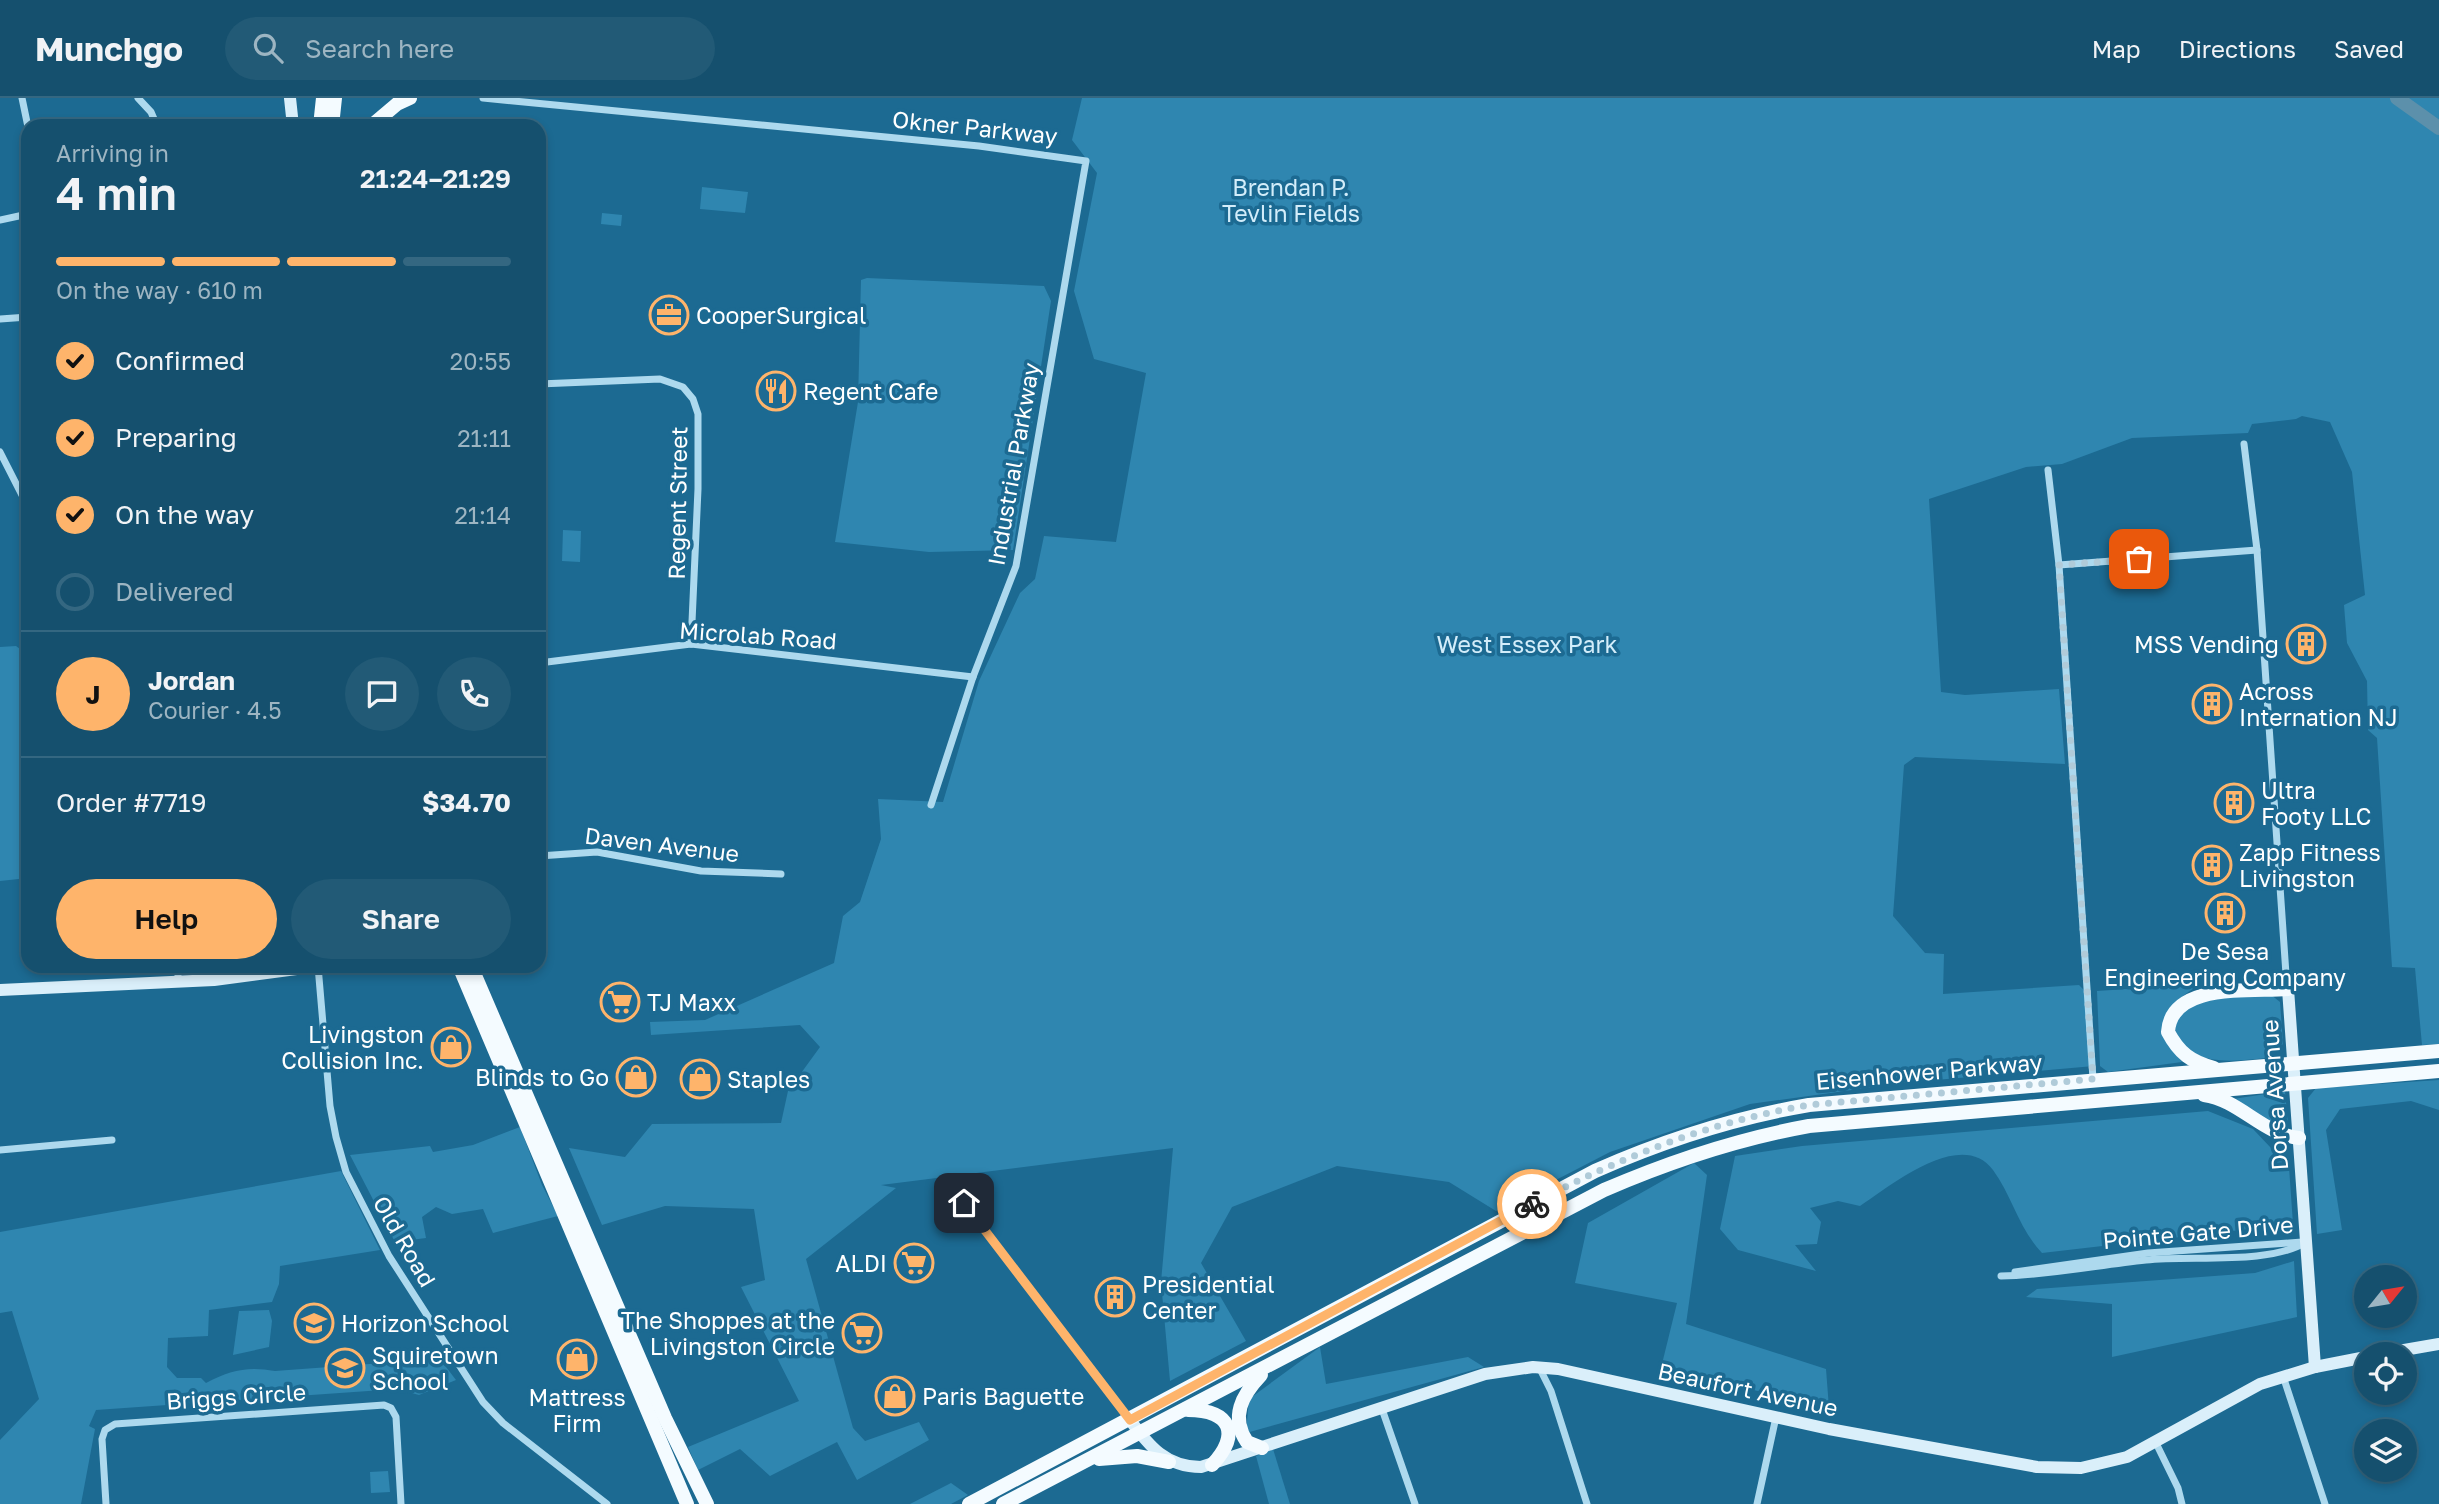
<!DOCTYPE html>
<meta charset="utf-8">
<style>
body{margin:0;font-family:"Golos Text",sans-serif;background:#225a76;color:#f1f3f6;height:100vh;display:flex;flex-direction:column;font-size:26px;white-space:nowrap}
*{box-sizing:border-box;margin:0}
p{font-size:23px;color:#9db5c2}
.icon{flex:none;width:38px;height:38px;fill:none;stroke:currentColor;stroke-width:2;stroke-linecap:round;stroke-linejoin:round}
.map{position:relative;flex:1;overflow:hidden}
.drawer{position:absolute;left:21px;top:21px;width:525px;height:854px;display:flex;flex-direction:column;background:#15506e;border-radius:21px;box-shadow:0 4px 10px #0003,0 0 0 2px #346781}
.drawer>*{flex:none}
.needle{width:46px;rotate:60deg}
.buttons{position:absolute;left:2354px;top:1167px;display:grid;gap:14px}
.buttons a{display:grid;place-items:center;width:63px;height:63px;border-radius:50%;background:#15506e;box-shadow:0 4px 10px #0003,0 0 0 2px #346781;font-size:35px}
.pin{position:absolute;display:grid;place-items:center;width:60px;height:60px;color:#fff;margin:-30px;border-radius:14px;box-shadow:0 4px 10px #0006}
.courier{position:absolute;display:grid;place-items:center;width:70px;height:70px;margin:-35px;border:5px solid #feb46b;border-radius:50%;background:#fff;color:#222;box-shadow:0 2px 9px #0007}
.headline em{font-style:normal;font-weight:600}
.headline div{display:flex;flex-direction:column-reverse}
.headline{display:flex;align-items:center;justify-content:space-between;height:119px;padding:0 35px}
h1{font-size:46px;font-weight:600;line-height:52px}
.bar{display:grid;grid-template-columns:repeat(4,1fr);gap:10px 7px;align-content:center;height:84px;padding:0 35px}
.bar i{height:9px;border-radius:5px;background:#346781}
.bar .on{background:#feb46b}
.bar p{grid-column:span 4}
.line{display:flex;align-items:center;gap:18px;padding:0 35px;border-top:2px solid #346781}
.line div{flex:1}
.round{display:grid;place-items:center;flex:none;width:74px;height:74px;border-radius:37px;background:#225a76}
ol{padding:0 35px;list-style:none}
li{display:flex;align-items:center;gap:21px;height:77px}
li p{margin-inline-start:auto}
li .icon{padding:7px;border-radius:50%;background:#feb46b;color:#111;stroke-width:4}
li:last-child{color:#9db5c2}
li i{width:38px;height:38px;border:4px solid #346781;border-radius:50%}
.button{display:flex;gap:14px;margin-top:auto;padding:14px 35px}
.button a{flex:1;height:80px;border-radius:42px;background:#feb46b;color:#111;font-size:28px;font-weight:600;line-height:80px;text-align:center}
.button a+a{background:#225a76;color:#f1f3f6}
header{display:flex;align-items:center;gap:42px;box-sizing:border-box;height:98px;padding:0 35px;background:#15506e;border-bottom:2px solid #346781}
header strong{font-size:33px}
nav{display:flex;gap:38px;margin-inline-start:auto;font-size:24px}
.search{width:490px;height:63px;background:#225a76;display:flex;align-items:center;gap:18px;box-sizing:border-box;padding:0 24px;border-radius:38px;color:#9db5c2;font-size:26px}
.map>svg:first-child{display:block}
.green{fill:#2f86b0}
.lines{fill:none;stroke-linecap:round;stroke-linejoin:round}
.river{stroke:#5c90ab;stroke-width:14}
.street{stroke:#add9ee;stroke-width:7}
.secondary{stroke:#daeffa;stroke-width:12}
.primary{stroke:#f4fbff;stroke-width:14}
.done{stroke:#b0cbd9;stroke-width:7;stroke-dasharray:0 12.6}
.route{stroke:#feb46b;stroke-width:9}
.labels{text-anchor:middle;dominant-baseline:central;stroke-width:7;stroke-linejoin:round;paint-order:stroke}
.street-label{font-size:23px;fill:#fff;stroke:#1c6a92}
.park-label{font-size:23px;fill:#d3edfa;stroke:#1c6a92}
.poi-label{font-size:23px;fill:#fff;stroke:#1c6a92;text-anchor:start}
</style>
<header>
<strong>Munchgo</strong>
<div class="search"><svg class="icon" aria-label="search" viewBox="0 0 24 24"><circle cx="10" cy="10" r="6"/><path d="M15 15l6 6"/></svg>Search here</div>
<nav><a>Map</a><a>Directions</a><a>Saved</a></nav>
</header>
<div class="map">
<svg width="2439" height="1406" viewBox="0 0 2439 1406">
<rect width="100%" height="100%" fill="#1c6a92"/>
<g class="green">
<path d="M1082,0H2439V946L2422,947L2415,870L2392,869L2377,640L2368,632L2367,583L2347,545L2344,507L2365,497L2352,374L2330,324L2302,318L2296,321L2252,326L2248,335L2132,340L2062,366L2026,369L1929,401L1941,594L1965,597L2059,591L2065,666L1915,659L1904,667L1893,818L1925,855L1944,856L1943,896L2079,887L2089,897L2094,968L1902,985L1750,1006L1610,1054L1496,1113L1449,1084L1337,1068L1232,1109L1201,1165L1246,1243L1170,1283L1161,1184L1173,1050L881,1087L896,1090L806,1161L853,1330L865,1343L919,1324L929,1342L857,1382L837,1344L770,1378L740,1351L698,1372L688,1349L799,1303L741,1189L765,1182L754,1111L665,1108L602,1127L569,1050L625,1059L652,1026L781,1025L788,993L820,949L800,927L651,937L650,924L705,922L834,865L843,818L860,804L881,741L878,701L943,704L979,583L1020,495L1035,481L1044,438L1116,444L1146,275L1094,261L1074,193L1097,75L1072,42Z"/>
<path d="M702,89L748,94L745,115L700,111Z"/>
<path d="M602,115L622,117L621,128L601,126Z"/>
<path d="M867,180L1044,188L1051,203L1013,452L929,454L835,444L858,304L861,182Z"/>
<path d="M563,432L581,433L580,464L562,463Z"/>
<path d="M16,548L28,557V780L0,783V549Z"/>
<path d="M2201,886C2177,900 2165,911 2164,940L2182,964L2108,974L2100,968L2097,893Z"/>
<path d="M2270,896L2280,904L2283,945L2277,959C2239,962 2187,974 2174,928C2193,891 2233,898 2270,896Z"/>
<path d="M2439,982V1012L2411,1003L2340,1011L2326,1032L2342,1132L2317,1136L2308,1000L2316,990Z"/>
<path d="M2285,993L2288,1027L2275,1028L2233,1001Z"/>
<path d="M2208,1013L2253,1031L2289,1069L2293,1126L2042,1155C2019,1131 2012,1098 1993,1072C1961,1029 1889,1089 1860,1108L1838,1103L1810,1110L1821,1124L1817,1146L1795,1147L1816,1173L1738,1152L1720,1131L1735,1058L1802,1048Z"/>
<path d="M520,1029L542,1087L558,1118L493,1135L483,1111L452,1116L436,1109L422,1119L426,1140L395,1144L350,1057L430,1048L433,1054L473,1047Z"/>
<path d="M1694,1065L1707,1077L1686,1226L1826,1271L1829,1310L1661,1270L1677,1205L1575,1185L1588,1125Z"/>
<path d="M341,1073L380,1152L280,1168L279,1186L272,1204L209,1212L208,1238L168,1240L167,1269L177,1280H201L206,1285C230,1272 248,1268 275,1273L410,1263L433,1252L456,1282L419,1297L397,1291L96,1312L89,1328L95,1331L81,1406H0V1342L39,1301L12,1213L0,1215V1134Z"/>
<path d="M2294,1163L2297,1219L2112,1259V1206L2026,1199L2037,1191L2255,1175Z"/>
<path d="M269,1212L272,1223L269,1249L233,1257L239,1213Z"/>
<path d="M1320,1249L1326,1286L1468,1259L1484,1269L1246,1335L1249,1301Z"/>
<path d="M1273,1351L1290,1406H1269L1256,1358Z"/>
<path d="M388,1373L390,1394L371,1395L370,1374Z"/>
<path d="M951,1385L968,1397L951,1406H910Z"/>
</g>
<g class="lines">
<path class="river" d="M2397,0L2439,30"/>
<g class="street">
<path d="M22,0L28,29"/>
<path d="M138,0L151,14L157,28"/>
<path d="M483,0L979,48L1086,63L1016,468L973,579L931,707"/>
<path d="M0,122L28,116"/>
<path d="M0,221L28,219"/>
<path d="M539,286L660,281L683,289L693,301L698,316V391L691,546"/>
<path d="M2244,346L2257,452L2287,891"/>
<path d="M0,354L28,409"/>
<path d="M2048,372L2059,467L2093,981"/>
<path d="M2059,467L2257,452"/>
<path d="M539,565L691,546L973,579"/>
<path d="M539,758L597,754L701,773L781,776"/>
<path d="M178,868V884"/>
<path d="M318,868L330,1008L336,1039L346,1074L389,1158L483,1304L503,1325L607,1406"/>
<path d="M0,1052L112,1042"/>
<path d="M951,1088L1129,1321"/>
<path d="M2015,1174L2148,1155L2302,1144"/>
<path d="M2001,1178C2050,1177 2098,1167 2146,1162C2192,1157 2269,1167 2306,1144"/>
<path d="M1539,1269L1551,1293L1587,1406"/>
<path d="M2283,1278L2325,1406"/>
<path d="M1382,1311L1415,1406"/>
<path d="M2155,1343L2178,1390L2182,1406"/>
<path d="M106,1406L102,1341L105,1332L115,1326L384,1307L391,1310L396,1319L401,1406"/>
<path d="M1757,1406L1776,1319"/>
</g>
<g class="secondary">
<path d="M290,0L293,28"/>
<path d="M2288,891L2315,1269"/>
<path d="M0,892L214,882L319,868"/>
<path d="M2381,1256L2439,1246"/>
<path d="M1130,1322C1149,1348 1166,1369 1201,1369L1485,1276L1533,1269L1558,1271L1829,1331L2037,1369L2081,1370L2127,1359L2260,1286L2315,1269L2366,1259"/>
</g>
<g class="primary">
<path d="M320,28L323,0"/>
<path d="M332,28L335,0"/>
<path d="M371,28L397,6L410,0"/>
<path d="M459,868L687,1406"/>
<path d="M471,868L665,1320L707,1406"/>
<path d="M2214,970C2191,964 2179,955 2168,934C2171,884 2251,894 2288,891"/>
<path d="M2204,997C2240,1002 2262,1036 2299,1040"/>
<path d="M1261,1277C1242,1297 1230,1319 1247,1344L1262,1350"/>
<path d="M1188,1312C1231,1312 1241,1336 1212,1367"/>
<path d="M1099,1361L1137,1358L1169,1364"/>
<path d="M969,1406L1595,1073C1665,1042 1733,1020 1809,1007L2439,953"/>
<path d="M1003,1406L1604,1092C1671,1063 1737,1041 1809,1028L2439,973"/>
</g>
</g>
<g class="lines">
<path class="done" d="M1532,1106C1621,1059 1709,1024 1809,1007L2093,981L2059,467L2139,461"/>
<path class="route" d="M964,1105L1130,1322L1532,1106"/>
</g>
<defs>
<symbol id="office-ring" viewBox="-11 -11 22 22"><circle r="9.5" fill="#1c6a92" stroke="#feb46b" stroke-width="1.5"/><path d="M-6-3h4V-5.5h4V-3h4V5H-6ZM-1-4.5V-3h2v-1.5ZM-6 0V1H6V0Z" fill="#feb46b"/></symbol>
<symbol id="restaurant-ring" viewBox="-11 -11 22 22"><circle r="9.5" fill="#1c6a92" stroke="#feb46b" stroke-width="1.5"/><path d="M-5-6h1v4h1v-4h1v4h1v-4h1v5L-1.5 .5V6h-2V.5L-5-1ZM5-6V6H3V1.5H1.5Q1.5-4 5-6Z" fill="#feb46b"/></symbol>
<symbol id="building-ring" viewBox="-11 -11 22 22"><circle r="9.5" fill="#1c6a92" stroke="#feb46b" stroke-width="1.5"/><path d="M-4-6H4V6H1V3H-1V6H-4ZM-2.5-4.3h1.7v1.8h-1.7ZM.8-4.3h1.7v1.8H.8ZM-2.5-1h1.7V.8h-1.7ZM.8-1h1.7V.8H.8Z" fill="#feb46b"/></symbol>
<symbol id="supermarket-ring" viewBox="-11 -11 22 22"><circle r="9.5" fill="#1c6a92" stroke="#feb46b" stroke-width="1.5"/><path d="M-6-5.5h2.5l.6 2H6L4.5 2H-2.5L-4.4-4H-6ZM-1.5 3.2a1.3 1.3 0 1 0 .1 0ZM3 3.2a1.3 1.3 0 1 0 .1 0Z" fill="#feb46b"/></symbol>
<symbol id="shop-ring" viewBox="-11 -11 22 22"><circle r="9.5" fill="#1c6a92" stroke="#feb46b" stroke-width="1.5"/><path d="M-5-2.5h2.3a2.7 3.5 0 0 1 5.4 0H5L5.5 6h-11ZM-1.5-2.5h3a1.5 2.3 0 0 0-3 0Z" fill="#feb46b"/></symbol>
<symbol id="school-ring" viewBox="-11 -11 22 22"><circle r="9.5" fill="#1c6a92" stroke="#feb46b" stroke-width="1.5"/><path d="M0-5L7-2L0 1L-7-2ZM-4 1L0 2.5L4 1V4Q0 6-4 4Z" fill="#feb46b"/></symbol>
</defs>
<g fill-rule="evenodd">
<use href="#office-ring" x="647" y="195" width="44" height="44"/>
<use href="#restaurant-ring" x="754" y="271" width="44" height="44"/>
<use href="#building-ring" x="2284" y="524" width="44" height="44"/>
<use href="#building-ring" x="2190" y="584" width="44" height="44"/>
<use href="#building-ring" x="2212" y="683" width="44" height="44"/>
<use href="#building-ring" x="2190" y="745" width="44" height="44"/>
<use href="#building-ring" x="2203" y="793" width="44" height="44"/>
<use href="#supermarket-ring" x="598" y="882" width="44" height="44"/>
<use href="#shop-ring" x="429" y="927" width="44" height="44"/>
<use href="#shop-ring" x="614" y="957" width="44" height="44"/>
<use href="#shop-ring" x="678" y="959" width="44" height="44"/>
<use href="#supermarket-ring" x="892" y="1143" width="44" height="44"/>
<use href="#building-ring" x="1093" y="1177" width="44" height="44"/>
<use href="#school-ring" x="292" y="1203" width="44" height="44"/>
<use href="#supermarket-ring" x="840" y="1213" width="44" height="44"/>
<use href="#shop-ring" x="555" y="1239" width="44" height="44"/>
<use href="#school-ring" x="323" y="1248" width="44" height="44"/>
<use href="#shop-ring" x="873" y="1276" width="44" height="44"/>
</g>
<g class="labels">
<g class="street-label">
<text transform="translate(975 29) rotate(6)">Okner Parkway</text>
<text transform="translate(1013 366) rotate(-80)">Industrial Parkway</text>
<text transform="translate(677 405) rotate(-89)">Regent Street</text>
<text transform="translate(758 537) rotate(4)">Microlab Road</text>
<text transform="translate(662 746) rotate(7)">Daven Avenue</text>
<text transform="translate(1929 973) rotate(-5)">Eisenhower Parkway</text>
<text transform="translate(2274 997) rotate(-94)">Dorsa Avenue</text>
<text transform="translate(2198 1134) rotate(-5)">Pointe Gate Drive</text>
<text transform="translate(405 1143) rotate(60)">Old Road</text>
<text transform="translate(1748 1291) rotate(12)">Beaufort Avenue</text>
<text transform="translate(236 1298) rotate(-4)">Briggs Circle</text>
</g>
<g class="park-label">
<text x="1291" y="89">Brendan P.<tspan x="1291" dy="26">Tevlin Fields</tspan></text>
<text x="1527" y="546">West Essex Park</text>
</g>
<g class="poi-label">
<text x="696" y="217">CooperSurgical</text>
<text x="803" y="293">Regent Cafe</text>
<text x="2279" y="546" text-anchor="end">MSS Vending</text>
<text x="2239" y="593">Across<tspan x="2239" dy="26">Internation NJ</tspan></text>
<text x="2261" y="692">Ultra<tspan x="2261" dy="26">Footy LLC</tspan></text>
<text x="2239" y="754">Zapp Fitness<tspan x="2239" dy="26">Livingston</tspan></text>
<text x="2225" y="853" text-anchor="middle">De Sesa<tspan x="2225" dy="26">Engineering Company</tspan></text>
<text x="647" y="904">TJ Maxx</text>
<text x="424" y="936" text-anchor="end">Livingston<tspan x="424" dy="26">Collision Inc.</tspan></text>
<text x="609" y="979" text-anchor="end">Blinds to Go</text>
<text x="727" y="981">Staples</text>
<text x="887" y="1165" text-anchor="end">ALDI</text>
<text x="1142" y="1186">Presidential<tspan x="1142" dy="26">Center</tspan></text>
<text x="835" y="1222" text-anchor="end">The Shoppes at the<tspan x="835" dy="26">Livingston Circle</tspan></text>
<text x="341" y="1225">Horizon School</text>
<text x="372" y="1257">Squiretown<tspan x="372" dy="26">School</tspan></text>
<text x="922" y="1298">Paris Baguette</text>
<text x="577" y="1299" text-anchor="middle">Mattress<tspan x="577" dy="26">Firm</tspan></text>
</g>
</g>
</svg>
<div class="buttons">
<a><svg class="needle" viewBox="-14 -14 28 28"><path d="M0-13l5 13h-10z" fill="#e53935"/><path d="M0 13l5-13h-10z" fill="#9db5c2"/></svg></a>
<a><svg class="icon" aria-label="locate" viewBox="0 0 24 24"><circle cx="12" cy="12" r="6"/><path d="M12 2v4M12 18v4M2 12h4M18 12h4"/></svg></a>
<a><svg class="icon" aria-label="layers" viewBox="0 0 24 24"><path d="M12 4l9 5-9 5-9-5zM3 14l9 5 9-5"/></svg></a>
</div>
<div class="pin" style="left:2139px;top:461px;background:#ea580c"><svg class="icon" aria-label="bag" viewBox="0 0 24 24"><path d="M5 8h14l-1 12H6zM9 8a3 3 0 0 1 6 0"/></svg></div>
<div class="pin" style="left:964px;top:1105px;background:#1f2937"><svg class="icon" aria-label="home" viewBox="0 0 24 24"><path d="M3 11l9-7 9 7M6 9v11h12V9"/></svg></div>
<div class="courier" style="left:1532px;top:1106px"><svg class="icon" aria-label="bike" viewBox="0 0 24 24"><circle cx="6" cy="16" r="4"/><circle cx="18" cy="16" r="4"/><path d="M6 16l4-8h5l3 8M10 8l3 8H6M13 5h3"/></svg></div>
<section class="drawer">
<div class="headline"><div><h1>4 min</h1><p>Arriving in</p></div><em>21:24–21:29</em></div>
<div class="bar"><i class="on"></i><i class="on"></i><i class="on"></i><i></i><p>On the way · 610 m</p></div>
<ol>
<li><svg class="icon" aria-label="check" viewBox="0 0 24 24"><path d="M5 12l5 5 9-10"/></svg>Confirmed<p>20:55</p></li>
<li><svg class="icon" aria-label="check" viewBox="0 0 24 24"><path d="M5 12l5 5 9-10"/></svg>Preparing<p>21:11</p></li>
<li><svg class="icon" aria-label="check" viewBox="0 0 24 24"><path d="M5 12l5 5 9-10"/></svg>On the way<p>21:14</p></li>
<li><i></i>Delivered</li>
</ol>
<div class="line" style="height:126px"><b class="round" style="background:#feb46b;color:#111">J</b><div><b>Jordan</b><p>Courier · 4.5</p></div><a class="round"><svg class="icon" aria-label="chat" viewBox="0 0 24 24"><path d="M4 5h16v11H9l-5 4z"/></svg></a><a class="round"><svg class="icon" aria-label="phone" viewBox="0 0 24 24"><path d="M5 4h4l2 5-3 2q2 4 5 5l2-3 5 2v4C11 20 4 13 5 4z"/></svg></a></div>
<div class="line" style="height:91px"><div>Order #7719</div><b>$34.70</b></div>
<div class="button"><a>Help</a><a>Share</a></div>
</section>
</div>
